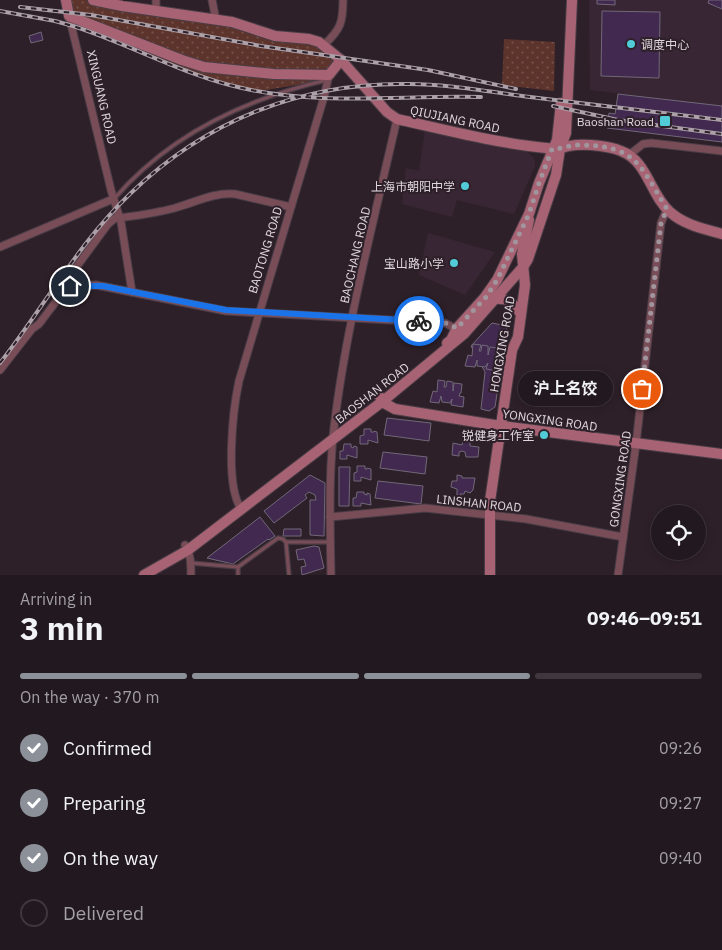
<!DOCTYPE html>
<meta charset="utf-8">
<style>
body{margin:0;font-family:"IBM Plex Sans","Noto Sans SC",sans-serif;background:#2a2128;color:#f1f3f6;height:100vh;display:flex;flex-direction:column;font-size:19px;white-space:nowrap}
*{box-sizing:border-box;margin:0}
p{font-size:16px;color:#a2a0a4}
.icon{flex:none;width:28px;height:28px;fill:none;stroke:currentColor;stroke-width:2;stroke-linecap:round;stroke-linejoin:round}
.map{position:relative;height:575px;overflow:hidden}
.drawer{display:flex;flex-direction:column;background:#22181f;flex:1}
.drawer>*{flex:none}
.tools{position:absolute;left:651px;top:505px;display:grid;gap:10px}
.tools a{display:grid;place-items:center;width:55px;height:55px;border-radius:50%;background:#22181f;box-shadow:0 2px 8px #0003,0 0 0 1px #3f373d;font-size:25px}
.pin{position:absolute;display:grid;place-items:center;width:42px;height:42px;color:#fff;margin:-21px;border:2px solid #fff;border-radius:50%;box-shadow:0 1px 5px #0007}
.courier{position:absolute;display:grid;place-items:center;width:50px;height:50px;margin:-25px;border:4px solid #1a73e8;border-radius:50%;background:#fff;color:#222;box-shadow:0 1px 6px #0007}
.bubble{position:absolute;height:35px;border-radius:18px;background:#22181f;box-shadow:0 2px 8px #0003,0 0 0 1px #3f373d;font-size:16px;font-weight:700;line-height:35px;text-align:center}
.summary em{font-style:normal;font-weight:700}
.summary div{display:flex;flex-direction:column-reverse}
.summary{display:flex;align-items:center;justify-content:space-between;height:85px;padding:0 20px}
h1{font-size:32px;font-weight:700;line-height:38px}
.bar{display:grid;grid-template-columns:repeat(4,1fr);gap:8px 5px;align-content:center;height:60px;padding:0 20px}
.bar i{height:6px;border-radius:4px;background:#3f373d}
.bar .selected{background:#8c9099}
.bar p{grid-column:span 4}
ol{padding:0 20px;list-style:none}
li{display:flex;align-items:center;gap:15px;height:55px}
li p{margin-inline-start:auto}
li .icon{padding:5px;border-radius:50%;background:#8c9099;color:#fff;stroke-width:4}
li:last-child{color:#a2a0a4}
li i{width:28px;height:28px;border:2px solid #3f373d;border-radius:50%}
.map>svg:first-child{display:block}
.built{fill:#392634}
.park{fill:url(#park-dots)}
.building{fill:#41294f;stroke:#716878}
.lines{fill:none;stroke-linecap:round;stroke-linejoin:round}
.lane-casing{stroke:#4a3d46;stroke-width:5.5}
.street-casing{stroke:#4a3d46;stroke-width:9}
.secondary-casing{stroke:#4a3d46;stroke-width:12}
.lane{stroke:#784d57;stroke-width:3}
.street{stroke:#784d57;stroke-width:7}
.secondary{stroke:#a76373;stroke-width:10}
.rail-casing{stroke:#aca1a8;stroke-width:4}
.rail{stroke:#2e2029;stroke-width:2;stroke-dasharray:5.5;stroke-linecap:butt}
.done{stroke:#a2969e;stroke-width:5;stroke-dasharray:0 9}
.route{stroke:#1a73e8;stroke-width:6}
.poi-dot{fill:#52cbd8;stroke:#2e2029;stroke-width:2}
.labels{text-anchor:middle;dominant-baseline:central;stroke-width:4;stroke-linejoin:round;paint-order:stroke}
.poi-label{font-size:12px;fill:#e0d6dd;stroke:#2e2029;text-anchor:end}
.street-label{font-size:12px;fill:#e0d6dd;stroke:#2e2029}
</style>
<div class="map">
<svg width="722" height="575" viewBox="0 0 722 575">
<defs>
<pattern id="park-dots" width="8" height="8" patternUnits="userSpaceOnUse" patternTransform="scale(1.25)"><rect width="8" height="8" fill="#5d342c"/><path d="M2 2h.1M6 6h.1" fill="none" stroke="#74514a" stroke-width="1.8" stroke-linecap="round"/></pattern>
</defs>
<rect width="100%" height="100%" fill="#2e2029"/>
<g class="built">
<path d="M589,0H722V114L665,99L590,90Z"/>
<path d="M425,129L527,152L532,156L535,160V166L514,214L457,200L452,217L402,204L406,168L419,171Z"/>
<path d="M428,233L495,252L465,295L419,275Z"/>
</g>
<g class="park">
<path d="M66,0H87L108,7L237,26L312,42L325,48L334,63L327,80L266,90L241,88L185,70L73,26Z"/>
<path d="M504,39L555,42L554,91L502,85Z"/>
</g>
<g class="building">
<path d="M597,0H615V5L597,4Z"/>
<path d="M709,0H722V9L708,3Z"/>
<path d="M602,11L660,12L659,78L601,76Z"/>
<path d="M41,32L43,40L31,43L29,36Z"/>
<path d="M618,94L722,106V142L607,128L609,113L615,114Z"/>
<path d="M492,323L507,326L495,407L489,411L481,409L485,372L471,346Z"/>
<path d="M473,344L481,345L479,351H481L482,345L488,346V355L490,347L498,348L497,357H495V360L499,361L498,371L486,369L488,363L485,367L477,366V360L475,367L465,366L468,355L472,356Z"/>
<path d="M438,380L445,381L444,387H446L447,381L453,382V391L454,383L462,384L461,393H460L459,396L464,397L463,407L451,405L452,399L450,403L442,402L441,396L439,403L430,402L433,391L437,392Z"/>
<path d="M387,418L431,423L429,441L384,435Z"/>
<path d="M364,429H371V432H374V431L377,432L378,443L368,440V444H360V436L364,435Z"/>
<path d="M463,441H470V446L479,447L478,457H466L465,452L462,451L459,452V456L452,455L453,443L462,445Z"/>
<path d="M344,444H351V447L353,448L354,446L357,447V458L347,455V459H340V451H343Z"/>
<path d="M383,452L427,457L425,474L380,468Z"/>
<path d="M357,466H365V469H367V468L371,469V480L361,477V481H354V473L357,472Z"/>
<path d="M339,467H350L349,506H339Z"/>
<path d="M310,475L325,483L324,536L310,535V500H316L315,495L309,492L305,495L307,498L274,523L264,511Z"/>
<path d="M457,475L462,476V478H475L473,490L470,493L465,491L464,494H460L462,497L457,495V489L451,487L452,481H457Z"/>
<path d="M378,481L423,486L421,504L375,498Z"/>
<path d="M357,492H364V494L367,495V493L370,494L371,505L361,503V506H353V498H356Z"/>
<path d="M260,517L275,536L269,540L268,539L233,564L207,558Z"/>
<path d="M284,529H301V536H283Z"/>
<path d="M314,546L319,547L324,568L302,575L301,567L306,566L304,559L298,560L296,550Z"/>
</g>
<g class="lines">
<defs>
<g id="lane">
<path d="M114,199C170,134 245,99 327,80"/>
<path d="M286,542H330"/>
<path d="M191,563L238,567"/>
<path d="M238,575V567L278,538L283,539L286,542L289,575"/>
</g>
<g id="street">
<path d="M212,0L216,20"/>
<path d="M156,11V0"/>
<path d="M69,16L111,190L121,222L132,292"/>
<path d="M324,45C341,29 343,22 343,0"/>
<path d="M629,155L643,144L651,143L722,151"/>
<path d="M120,218C139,215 159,213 178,207C196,202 215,192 235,194L291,207"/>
<path d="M0,247L113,199"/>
<path d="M58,292L108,224L119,215"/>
<path d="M0,370L32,329L39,324L64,291L72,286L96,285L226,311L445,323L460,331"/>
<path d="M242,510C224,487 233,409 239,381L324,97L329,75"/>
<path d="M330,517L425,508L526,519L623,537"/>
<path d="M185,545C191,554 191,565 191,575"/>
<path d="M331,575C330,521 328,466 336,412C349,314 375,216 397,119"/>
<path d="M618,575L636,444L661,223L667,209"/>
</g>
<g id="secondary">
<path d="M66,0L69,16L182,60L204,67L274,74L329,75L341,60"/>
<path d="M93,0L122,6L232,22L275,36L309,39L319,42L341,60L387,112L397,119C446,130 496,143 546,148C557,150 565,146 576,145C589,144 609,146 621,151C648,161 650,195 670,212C684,225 705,229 722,234"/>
<path d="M494,299C510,298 512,302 521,314"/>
<path d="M447,343L451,340L457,328L485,297L497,280L529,214L539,183L557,140L561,103"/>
<path d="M380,397L384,403L395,409L501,426L722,454"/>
<path d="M144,575L188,550L383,401L464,334L523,267L528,259L556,175L560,149L566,133L572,0"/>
<path d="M490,575V501L512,350L518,337L525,285L522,254L529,220"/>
</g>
</defs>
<use href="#lane" class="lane-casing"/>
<use href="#street" class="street-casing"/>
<use href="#secondary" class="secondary-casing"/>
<use href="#lane" class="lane"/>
<use href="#street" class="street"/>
<use href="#secondary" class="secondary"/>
<defs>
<g id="rail">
<path d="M20,7L91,15L261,46L428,70L516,89"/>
<path d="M0,11L55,21L73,26C130,44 183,75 242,88C320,106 401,95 481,97"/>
<path d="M553,106L618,120L722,134"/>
<path d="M0,363C44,307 79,242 131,193C207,120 303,82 409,84C449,84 490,92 530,97C594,105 658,112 722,120"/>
</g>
</defs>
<use href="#rail" class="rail-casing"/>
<use href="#rail" class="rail"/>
</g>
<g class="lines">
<path class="done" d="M419,321L445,323L457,328L486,297L497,280L529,214L539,183L552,149C561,149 570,145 579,145C637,145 640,166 667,209L661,223L642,389"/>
<path class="route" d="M70,286H103L226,310L419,321"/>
</g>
<g class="poi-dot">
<circle cx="631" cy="44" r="5"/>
<rect x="659" y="115" width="12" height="12" rx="2.5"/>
<circle cx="465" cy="186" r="5"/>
<circle cx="454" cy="263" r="5"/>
<circle cx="544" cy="435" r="5"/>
</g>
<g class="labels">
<g class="poi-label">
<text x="641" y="44" text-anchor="start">调度中心</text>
<text x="654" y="121">Baoshan Road</text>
<text x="455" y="186">上海市朝阳中学</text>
<text x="444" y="263">宝山路小学</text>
<text x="534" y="435">锐健身工作室</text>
</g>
<g class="street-label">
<text transform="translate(102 97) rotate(77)">XINGUANG ROAD</text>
<text transform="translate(455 119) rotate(12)">QIUJIANG ROAD</text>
<text transform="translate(265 250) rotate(-73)">BAOTONG ROAD</text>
<text transform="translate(355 255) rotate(-77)">BAOCHANG ROAD</text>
<text transform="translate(502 344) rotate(-80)">HONGXING ROAD</text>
<text transform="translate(372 393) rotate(-38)">BAOSHAN ROAD</text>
<text transform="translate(550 420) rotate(8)">YONGXING ROAD</text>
<text transform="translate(620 479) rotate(-82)">GONGXING ROAD</text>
<text transform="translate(479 503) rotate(6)">LINSHAN ROAD</text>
</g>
</g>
</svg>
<div class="tools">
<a><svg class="icon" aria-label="locate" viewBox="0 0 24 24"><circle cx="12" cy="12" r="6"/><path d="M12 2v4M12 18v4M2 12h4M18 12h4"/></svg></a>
</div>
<div class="pin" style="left:642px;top:389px;background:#ea580c"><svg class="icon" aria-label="bag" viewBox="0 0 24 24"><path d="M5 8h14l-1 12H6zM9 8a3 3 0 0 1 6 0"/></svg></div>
<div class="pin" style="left:70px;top:286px;background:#1f2937"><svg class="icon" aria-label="home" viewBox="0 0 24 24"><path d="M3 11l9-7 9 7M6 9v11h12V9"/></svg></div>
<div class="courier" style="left:419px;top:321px"><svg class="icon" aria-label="bike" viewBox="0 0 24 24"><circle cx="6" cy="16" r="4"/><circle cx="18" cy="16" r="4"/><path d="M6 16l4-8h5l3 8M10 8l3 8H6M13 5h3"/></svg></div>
<div class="bubble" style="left:518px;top:371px;width:95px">沪上名饺</div>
</div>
<section class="drawer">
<div class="summary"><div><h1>3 min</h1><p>Arriving in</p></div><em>09:46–09:51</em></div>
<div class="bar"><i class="selected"></i><i class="selected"></i><i class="selected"></i><i></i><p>On the way · 370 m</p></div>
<ol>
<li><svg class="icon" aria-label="check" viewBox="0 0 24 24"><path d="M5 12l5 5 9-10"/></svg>Confirmed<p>09:26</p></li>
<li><svg class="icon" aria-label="check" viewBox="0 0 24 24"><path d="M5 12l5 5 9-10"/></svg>Preparing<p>09:27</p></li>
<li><svg class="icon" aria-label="check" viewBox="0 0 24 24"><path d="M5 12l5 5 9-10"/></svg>On the way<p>09:40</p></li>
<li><i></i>Delivered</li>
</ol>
</section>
